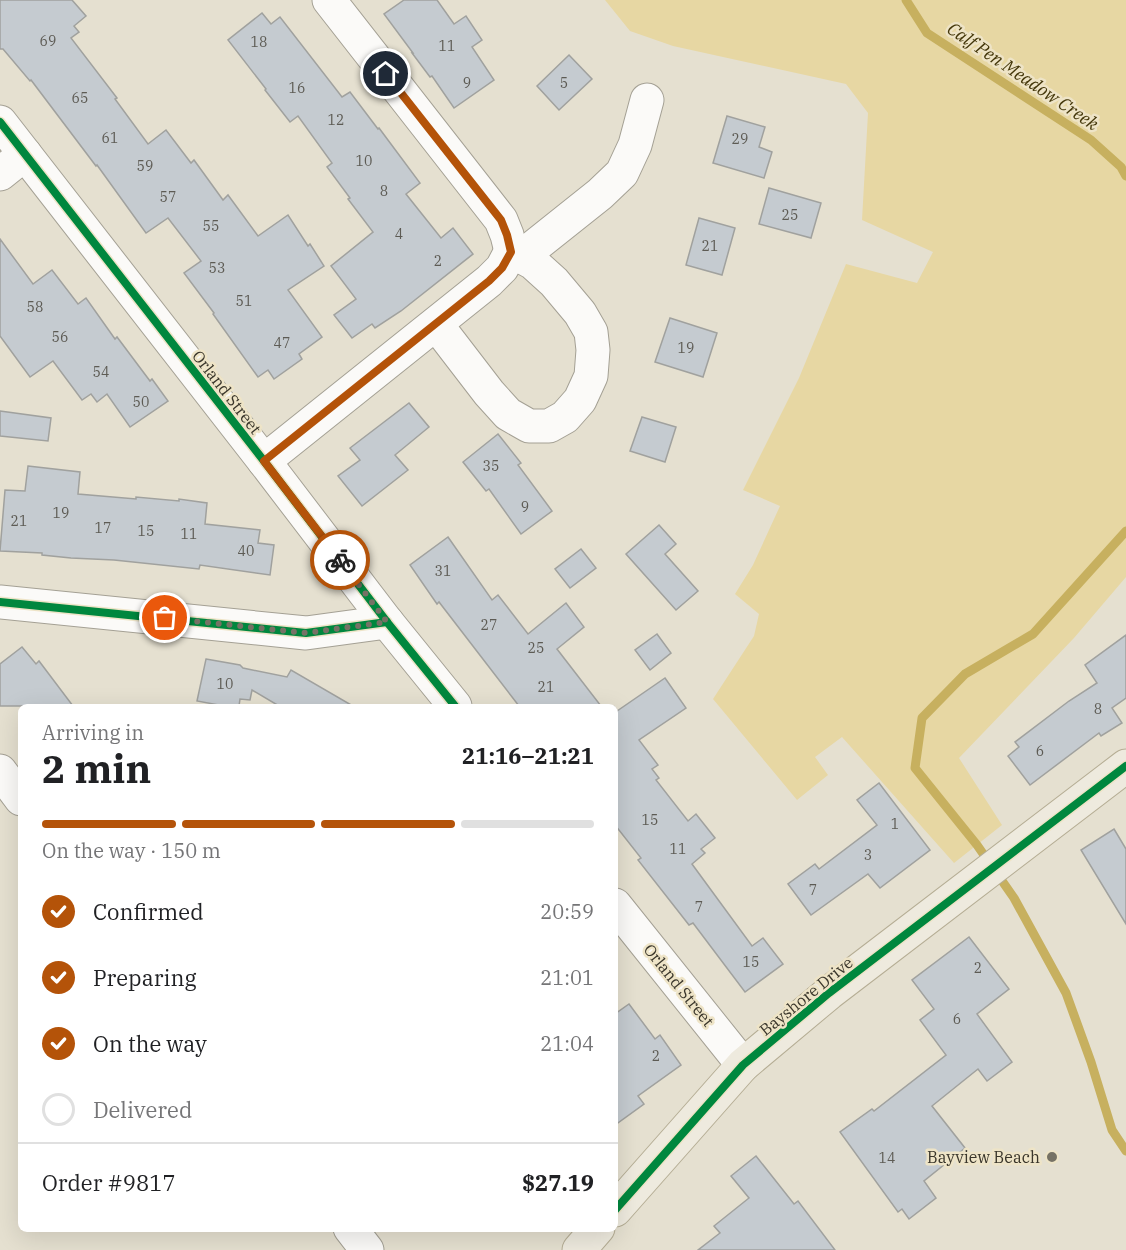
<!DOCTYPE html>
<meta charset="utf-8">
<style>
body{margin:0;font-family:"IBM Plex Serif",serif;background:#f6f6f6;color:#202124;height:100vh;display:flex;flex-direction:column;font-size:22px;white-space:nowrap}
*{box-sizing:border-box;margin:0}
p{font-size:20px;color:#757577}
.icon{flex:none;width:33px;height:33px;fill:none;stroke:currentColor;stroke-width:2;stroke-linecap:round;stroke-linejoin:round}
.map{position:relative;flex:1;overflow:hidden}
.drawer{position:absolute;left:18px;top:704px;width:600px;height:528px;display:flex;flex-direction:column;background:#fff;border-radius:9px;box-shadow:0 6px 24px #0002}
.drawer>*{flex:none}
.pin{position:absolute;display:grid;place-items:center;width:51px;height:51px;color:#fff;margin:-26px;border:3px solid #fff;border-radius:50%;box-shadow:0 2px 6px #0007}
.courier{position:absolute;display:grid;place-items:center;width:60px;height:60px;margin:-30px;border:4px solid #b45309;border-radius:50%;background:#fff;color:#222;box-shadow:0 2px 8px #0007}
.summary em{font-style:normal;font-weight:700}
.summary div{display:flex;flex-direction:column-reverse}
.summary{display:flex;align-items:center;justify-content:space-between;height:102px;padding:0 24px}
h1{font-size:39px;font-weight:700;line-height:45px}
.bar{display:grid;grid-template-columns:repeat(4,1fr);gap:9px 6px;align-content:center;height:72px;padding:0 24px}
.bar i{height:8px;border-radius:4px;background:#e0e0e0}
.bar .on{background:#b45309}
.bar p{grid-column:span 4}
.line{display:flex;align-items:center;gap:15px;padding:0 24px;border-top:2px solid #e0e0e0}
.line div{flex:1}
ol{padding:0 24px;list-style:none}
li{display:flex;align-items:center;gap:18px;height:66px}
li p{margin-inline-start:auto}
li .icon{padding:6px;border-radius:50%;background:#b45309;color:#fff;stroke-width:4}
li:last-child{color:#757577}
li i{width:33px;height:33px;border:3px solid #e0e0e0;border-radius:50%}
.map>svg:first-child{display:block}
.green{fill:#e7d7a3}
.lines{fill:none;stroke-linecap:round;stroke-linejoin:round}
.stream{stroke:#c7b05f;stroke-width:9}
.building{fill:#c5cbd0;stroke:#a0a19e;stroke-width:1.5}
.minor-casing{stroke:#a4a094;stroke-width:35}
.major-casing{stroke:#b5ad94;stroke-width:35}
.minor{stroke:#fbfaf8;stroke-width:33}
.major{stroke:#eeeade;stroke-width:33}
.cycleway-casing{stroke:#eee4c7;stroke-width:11}
.cycleway{stroke:#00873e;stroke-width:8}
.done{stroke:#767265;stroke-width:6;stroke-dasharray:0 10.8}
.route{stroke:#b45309;stroke-width:8}
.poi-dot{fill:#767265;stroke:#eee4c7;stroke-width:2}
.labels{text-anchor:middle;dominant-baseline:central;stroke-width:5;stroke-linejoin:round;paint-order:stroke}
.number-label{font-size:14px;fill:#5d5b54}
.street-label{font-size:16px;fill:#3a362b;stroke:#eee4c7}
.poi-label{font-size:16px;fill:#3a362b;stroke:#eee4c7;text-anchor:end}
.water-label{font-size:18px;font-style:italic;fill:#44370a;stroke:#eee4c7}
</style>
<div class="map">
<svg width="1126" height="1250" viewBox="0 0 1126 1250">
<rect width="100%" height="100%" fill="#e5e0d0"/>
<path class="green" d="M605,0H1126V577L1074,638L959,758L1002,825L954,863L842,737L815,757L828,775L797,800L713,699L754,636L759,614L735,594L753,565L780,506L743,490L799,378L846,264L917,283L933,252L862,220L868,113L846,84L673,46L630,31Z"/>
<g class="lines">
<g class="stream">
<path d="M906,0L927,33L1091,140L1121,167L1126,176"/>
<path d="M1126,531L1033,634L965,674L922,718L915,768L977,845L1014,898L1066,993L1091,1062L1112,1130L1126,1151"/>
</g>
</g>
<g class="building">
<path d="M0,0H72L86,16L74,26L79,32L71,38L117,98L115,99L148,144L166,130L191,163L194,160L223,200L228,195L258,236L288,215L308,246L310,244L324,266L288,290L322,337L299,354L302,359L274,379L268,370L258,377L213,314L214,313L184,273L201,261L168,218L146,233L97,165L96,166L31,80L30,81L3,49H0Z"/>
<path d="M404,0H437L454,24L466,16L482,40L472,47L494,80L454,108L432,76L430,77L412,53H413L384,14Z"/>
<path d="M262,13L271,24L280,17L342,97L350,92L378,129L379,128L420,183L406,194L441,238L453,228L473,254L401,311L375,328L372,324L352,338L334,315L356,299L331,266L373,232L348,199L350,198L327,167L332,163L298,116L290,122L265,90L266,89L228,40Z"/>
<path d="M569,55L592,79L559,110L537,86Z"/>
<path d="M727,116L765,127L759,147L772,152L764,178L713,163Z"/>
<path d="M769,188L821,203L811,238L759,224Z"/>
<path d="M699,218L735,228L722,275L686,265Z"/>
<path d="M0,239L33,284L52,270L78,304L86,298L115,339L117,337L150,381L152,379L168,401L130,427L107,394L97,402L91,394L82,400L53,361L30,377L0,336Z"/>
<path d="M670,318L717,333L703,377L655,362Z"/>
<path d="M409,403L429,427L395,455L408,470L362,506L338,476L360,460L350,448Z"/>
<path d="M0,411L51,418L48,441L0,436Z"/>
<path d="M642,417L676,427L665,462L630,451Z"/>
<path d="M498,434L521,463L518,465L552,511L521,534L489,489L486,491L463,462Z"/>
<path d="M28,466L80,472L78,494L136,499V497L179,501V499L207,503L205,524L260,530L258,543L274,545L270,575L200,565L199,569L114,560L71,558L42,555V553L0,551L5,490L25,491Z"/>
<path d="M659,525L676,544L665,554L698,591L676,610L626,554Z"/>
<path d="M448,537L492,600L498,595L528,634L566,603L584,627L557,649L601,706H519L439,602L437,604L410,565Z"/>
<path d="M581,549L596,568L570,588L555,569Z"/>
<path d="M657,634L671,653L650,670L635,650Z"/>
<path d="M1126,635V698L1112,708L1122,723L1101,736L1099,733L1030,785L1008,756L1019,747L1015,742L1069,701L1097,683L1085,665Z"/>
<path d="M22,647L36,664L39,661L73,706H0V664Z"/>
<path d="M206,659L240,665L243,668L287,677L291,670L353,706H279L252,690L250,700L240,699L239,706H224L197,701Z"/>
<path d="M665,678L686,708L639,740L658,765L652,769L659,778L656,780L688,821L696,814L715,838L701,849L705,853L692,864L752,946L763,938L783,964L745,992L693,923L689,925L638,860L641,858L615,825V708L617,711Z"/>
<path d="M879,783L930,850L880,888L868,874L811,915L788,884L815,864L819,869L877,825L857,800Z"/>
<path d="M1114,829L1126,849V924L1081,850Z"/>
<path d="M969,937L1009,989L977,1014L1012,1062L987,1081L978,1069L932,1106L965,1148L924,1181L936,1198L909,1219L902,1209L898,1212L840,1132L872,1109L874,1111L946,1055L920,1020L934,1009L912,980Z"/>
<path d="M629,1004L655,1039L660,1035L681,1065L638,1096L644,1104L615,1125V1014Z"/>
<path d="M756,1156L794,1204L798,1201L835,1250H698L720,1233L714,1226L749,1198L731,1176Z"/>
</g>
<g class="lines">
<defs>
<g id="minor">
<path d="M329,0L501,220L507,235L511,251"/>
<path d="M0,122L264,461L387,622L455,706"/>
<path d="M0,174L25,154"/>
<path d="M521,257L600,194L622,173L635,145L647,100"/>
<path d="M436,324L489,393L508,414L529,426H549L565,417L580,400L591,376L593,350L591,332L580,313L554,282L533,263L511,251"/>
<path d="M264,461L489,281L502,268L511,251"/>
<path d="M0,602L306,633L387,622"/>
<path d="M0,771L21,799"/>
<path d="M615,905L743,1065"/>
<path d="M350,1228L367,1250"/>
</g>
<g id="major">
<path d="M615,1210L743,1065L829,993L1126,766"/>
<path d="M579,1250L598,1228"/>
</g>
</defs>
<use href="#minor" class="minor-casing"/>
<use href="#major" class="major-casing"/>
<use href="#minor" class="minor"/>
<use href="#major" class="major"/>
<defs>
<g id="cycleway">
<path d="M0,122L264,461L387,622L455,706"/>
<path d="M0,602L306,633L387,622"/>
<path d="M615,1210L743,1065L829,993L1126,766"/>
</g>
</defs>
<use href="#cycleway" class="cycleway-casing"/>
<use href="#cycleway" class="cycleway"/>
</g>
<g class="lines">
<path class="done" d="M165,618L306,633L387,622L340,560"/>
<path class="route" d="M340,560L264,461L489,281L502,268L511,252L507,235L501,220L386,74"/>
</g>
<circle class="poi-dot" cx="1052" cy="1157" r="6"/>
<g class="labels">
<g class="number-label">
<text x="48" y="41">69</text>
<text x="259" y="42">18</text>
<text x="447" y="46">11</text>
<text x="467" y="83">9</text>
<text x="564" y="83">5</text>
<text x="297" y="88">16</text>
<text x="80" y="98">65</text>
<text x="336" y="120">12</text>
<text x="110" y="138">61</text>
<text x="740" y="139">29</text>
<text x="364" y="161">10</text>
<text x="145" y="166">59</text>
<text x="384" y="191">8</text>
<text x="168" y="197">57</text>
<text x="790" y="215">25</text>
<text x="211" y="226">55</text>
<text x="399" y="234">4</text>
<text x="710" y="246">21</text>
<text x="438" y="261">2</text>
<text x="217" y="268">53</text>
<text x="244" y="301">51</text>
<text x="35" y="307">58</text>
<text x="60" y="337">56</text>
<text x="282" y="343">47</text>
<text x="686" y="348">19</text>
<text x="101" y="372">54</text>
<text x="141" y="402">50</text>
<text x="491" y="466">35</text>
<text x="525" y="507">9</text>
<text x="61" y="513">19</text>
<text x="19" y="521">21</text>
<text x="103" y="528">17</text>
<text x="146" y="531">15</text>
<text x="189" y="534">11</text>
<text x="246" y="551">40</text>
<text x="443" y="571">31</text>
<text x="489" y="625">27</text>
<text x="536" y="648">25</text>
<text x="225" y="684">10</text>
<text x="546" y="687">21</text>
<text x="1098" y="709">8</text>
<text x="1040" y="751">6</text>
<text x="650" y="820">15</text>
<text x="895" y="824">1</text>
<text x="678" y="849">11</text>
<text x="868" y="855">3</text>
<text x="813" y="890">7</text>
<text x="699" y="907">7</text>
<text x="751" y="962">15</text>
<text x="978" y="968">2</text>
<text x="957" y="1019">6</text>
<text x="656" y="1056">2</text>
<text x="887" y="1158">14</text>
</g>
<g class="street-label">
<text transform="translate(227 392) rotate(52)">Orland Street</text>
<text transform="translate(679 985) rotate(51)">Orland Street</text>
<text transform="translate(806 996) rotate(-39)">Bayshore Drive</text>
</g>
<g class="poi-label">
<text x="1040" y="1157">Bayview Beach</text>
</g>
<g class="water-label">
<text transform="translate(1023 76) rotate(34)">Calf Pen Meadow Creek</text>
</g>
</g>
</svg>
<div class="pin" style="left:165px;top:618px;background:#ea580c"><svg class="icon" aria-label="bag" viewBox="0 0 24 24"><path d="M5 8h14l-1 12H6zM9 8a3 3 0 0 1 6 0"/></svg></div>
<div class="pin" style="left:386px;top:74px;background:#1f2937"><svg class="icon" aria-label="home" viewBox="0 0 24 24"><path d="M3 11l9-7 9 7M6 9v11h12V9"/></svg></div>
<div class="courier" style="left:340px;top:560px"><svg class="icon" aria-label="bike" viewBox="0 0 24 24"><circle cx="6" cy="16" r="4"/><circle cx="18" cy="16" r="4"/><path d="M6 16l4-8h5l3 8M10 8l3 8H6M13 5h3"/></svg></div>
<section class="drawer">
<div class="summary"><div><h1>2 min</h1><p>Arriving in</p></div><em>21:16–21:21</em></div>
<div class="bar"><i class="on"></i><i class="on"></i><i class="on"></i><i></i><p>On the way · 150 m</p></div>
<ol>
<li><svg class="icon" aria-label="check" viewBox="0 0 24 24"><path d="M5 12l5 5 9-10"/></svg>Confirmed<p>20:59</p></li>
<li><svg class="icon" aria-label="check" viewBox="0 0 24 24"><path d="M5 12l5 5 9-10"/></svg>Preparing<p>21:01</p></li>
<li><svg class="icon" aria-label="check" viewBox="0 0 24 24"><path d="M5 12l5 5 9-10"/></svg>On the way<p>21:04</p></li>
<li><i></i>Delivered</li>
</ol>
<div class="line" style="height:78px"><div>Order #9817</div><b>$27.19</b></div>
</section>
</div>
